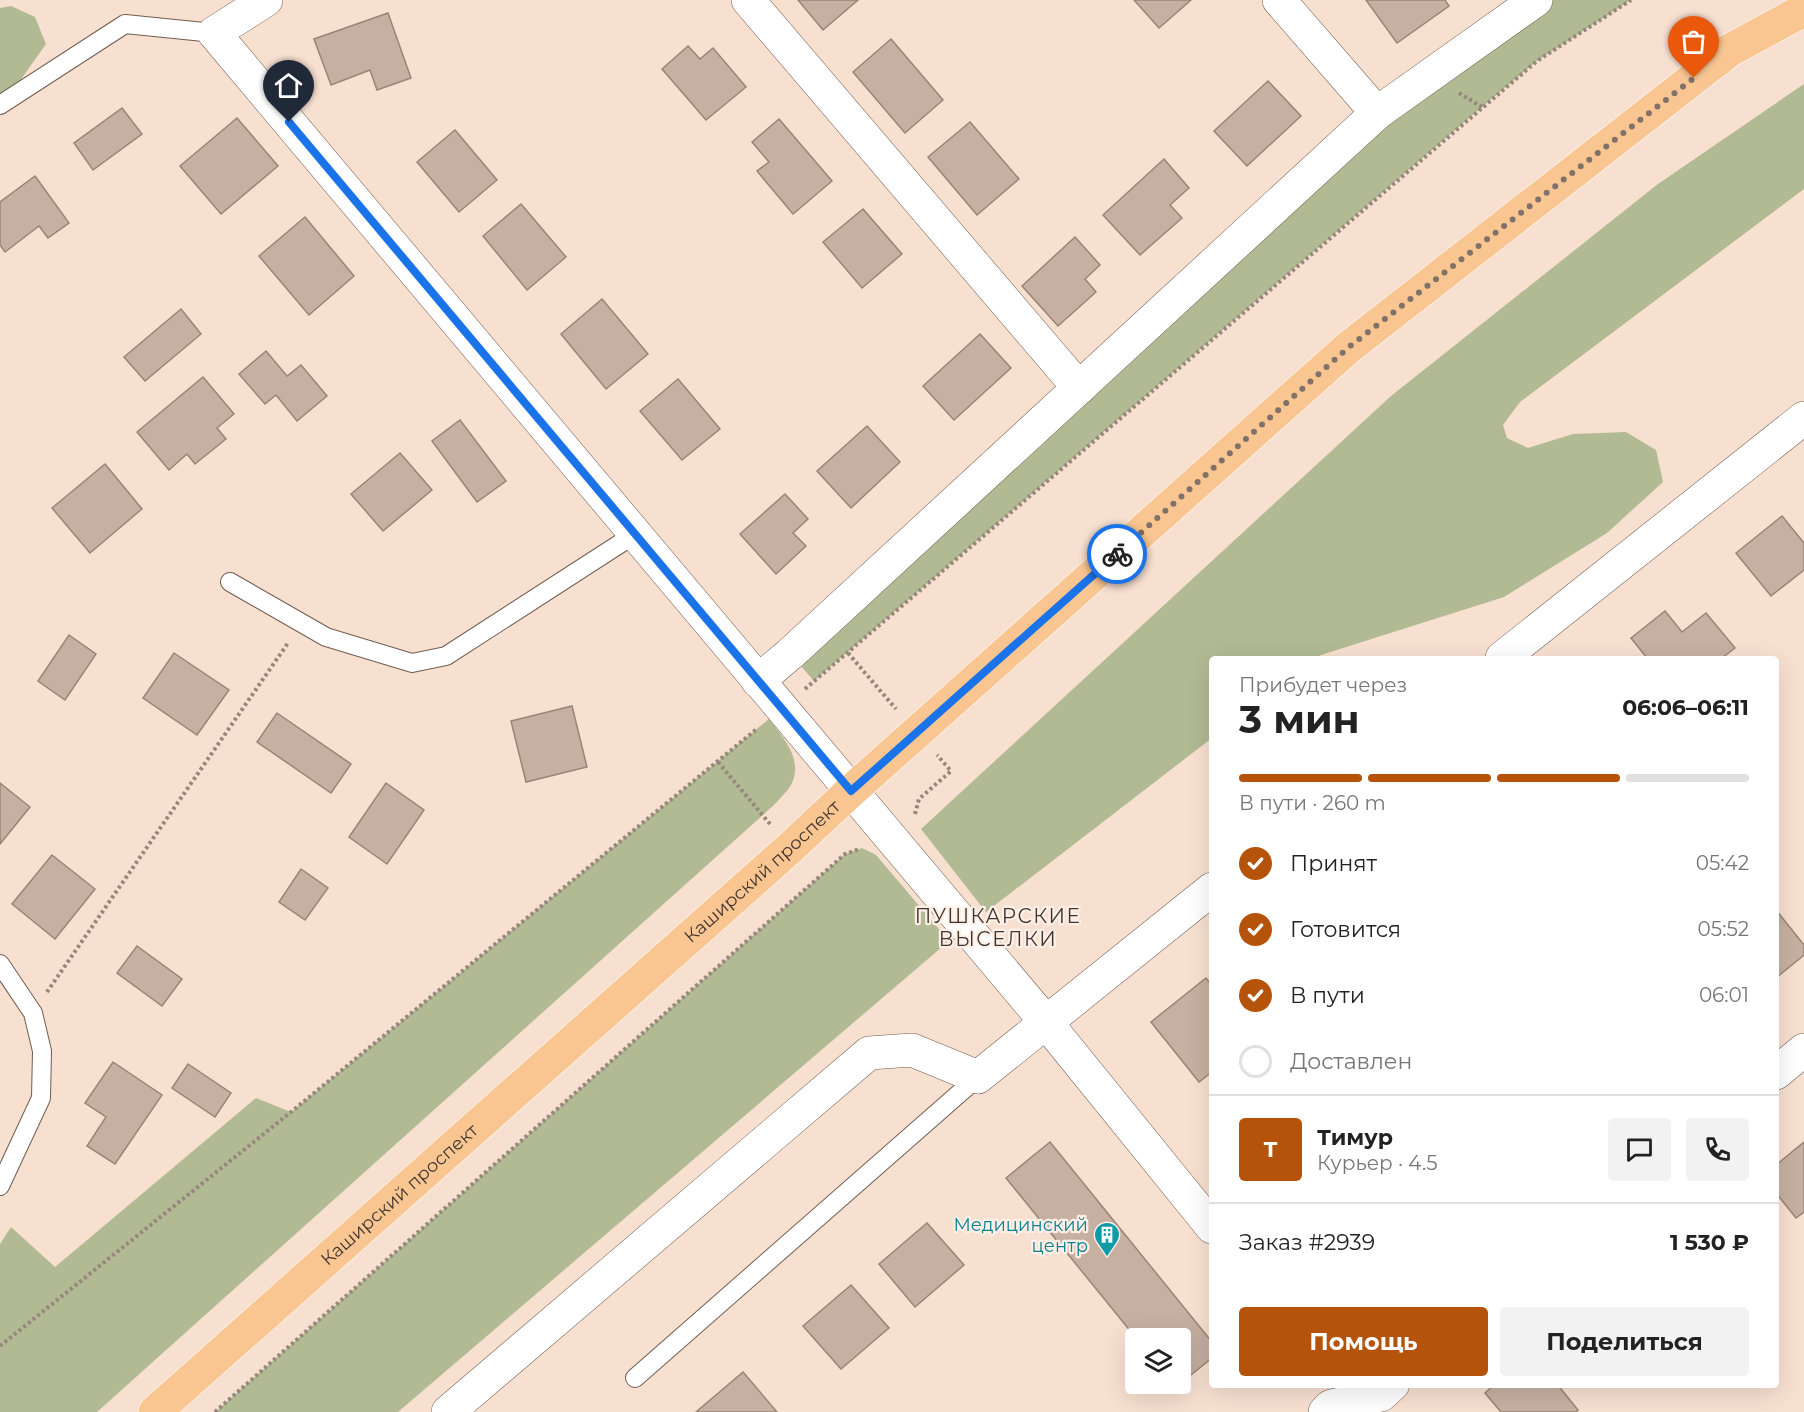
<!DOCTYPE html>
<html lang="ru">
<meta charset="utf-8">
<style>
body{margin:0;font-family:Montserrat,sans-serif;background:#f2f2f2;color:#222;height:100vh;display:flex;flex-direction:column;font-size:22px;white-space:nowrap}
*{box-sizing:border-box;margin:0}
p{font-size:20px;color:#767676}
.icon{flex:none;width:33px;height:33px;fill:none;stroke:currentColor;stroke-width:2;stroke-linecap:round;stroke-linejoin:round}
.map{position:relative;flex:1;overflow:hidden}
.details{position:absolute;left:1209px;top:656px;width:570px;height:732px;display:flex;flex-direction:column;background:#fff;border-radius:6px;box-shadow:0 6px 24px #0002}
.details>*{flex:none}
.buttons{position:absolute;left:1125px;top:1328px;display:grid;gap:12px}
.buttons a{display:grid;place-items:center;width:66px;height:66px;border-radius:6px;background:#fff;box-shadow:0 6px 24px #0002;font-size:30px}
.pin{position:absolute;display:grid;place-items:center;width:51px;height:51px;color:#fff;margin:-62px -26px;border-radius:50% 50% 50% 0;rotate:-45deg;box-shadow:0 0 6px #0007}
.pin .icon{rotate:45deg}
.courier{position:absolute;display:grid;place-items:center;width:60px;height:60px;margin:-30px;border:4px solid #1a73e8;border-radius:50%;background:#fff;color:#222;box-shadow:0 2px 8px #0007}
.headline em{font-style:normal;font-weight:700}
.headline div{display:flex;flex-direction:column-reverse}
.headline{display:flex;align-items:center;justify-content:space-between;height:102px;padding:0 30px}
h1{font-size:39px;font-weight:700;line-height:45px}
.bar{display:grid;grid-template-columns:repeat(4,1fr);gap:9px 6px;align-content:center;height:72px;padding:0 30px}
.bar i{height:8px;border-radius:4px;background:#e0e0e0}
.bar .active{background:#b45309}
.bar p{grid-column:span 4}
.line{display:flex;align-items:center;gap:15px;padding:0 30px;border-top:2px solid #e0e0e0}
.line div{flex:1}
.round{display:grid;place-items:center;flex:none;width:63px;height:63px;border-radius:6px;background:#f2f2f2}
ol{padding:0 30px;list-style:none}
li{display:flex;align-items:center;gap:18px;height:66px}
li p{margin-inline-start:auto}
li .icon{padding:6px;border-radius:50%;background:#b45309;color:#fff;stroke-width:4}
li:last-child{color:#767676}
li i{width:33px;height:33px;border:3px solid #e0e0e0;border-radius:50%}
.action{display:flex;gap:12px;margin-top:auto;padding:12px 30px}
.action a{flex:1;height:69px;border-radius:6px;background:#b45309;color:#fff;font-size:24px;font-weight:700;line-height:69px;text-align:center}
.action a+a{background:#f2f2f2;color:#222}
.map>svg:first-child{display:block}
.green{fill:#b1ba92}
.building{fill:#c7b0a2;stroke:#9a8477;stroke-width:1.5}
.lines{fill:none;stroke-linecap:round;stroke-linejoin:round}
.lane-casing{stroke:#715d50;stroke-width:20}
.street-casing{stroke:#715d50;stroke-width:34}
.primary-casing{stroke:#fff;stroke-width:34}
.path{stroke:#97867c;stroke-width:4;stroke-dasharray:3 3;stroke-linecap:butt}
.lane{stroke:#fff;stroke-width:18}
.street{stroke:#fff;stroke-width:33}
.primary{stroke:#f9c691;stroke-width:33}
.done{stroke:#807269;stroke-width:6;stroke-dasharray:0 10.8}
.route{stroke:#1a73e8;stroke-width:8}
.labels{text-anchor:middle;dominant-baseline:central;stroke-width:4.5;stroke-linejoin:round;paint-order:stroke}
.street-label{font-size:18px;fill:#403631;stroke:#feefe7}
.culture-label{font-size:18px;fill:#0d838f;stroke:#feefe7;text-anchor:end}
.neighbourhood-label{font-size:20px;letter-spacing:1.5px;fill:#403631;stroke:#feefe7}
</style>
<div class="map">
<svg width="1804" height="1412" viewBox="0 0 1804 1412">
<rect width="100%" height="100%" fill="#f8e0d1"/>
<g class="green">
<path d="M1536,0H1631L1537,61L1482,107L814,681L790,654L1377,113Z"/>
<path d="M11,6L35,17L46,44L5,102L0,105V8Z"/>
<path d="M1804,84V189L1520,402L1503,425L1507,438L1528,448L1573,434L1626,432L1656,450L1663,482L1607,533L1504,597L1321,655L1316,658H1212V738L986,912L921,829L1391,396L1658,184Z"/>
<path d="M769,719C783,738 803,758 792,783C788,791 779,799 774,805L97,1412H0V1244L11,1227L55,1267L256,1098L291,1112Z"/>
<path d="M862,848L876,855L949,941L398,1412H215L845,854Z"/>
</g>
<g class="building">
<path d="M798,0H858L823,30Z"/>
<path d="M1134,0H1191L1159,28Z"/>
<path d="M1366,0H1445L1449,6L1397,43Z"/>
<path d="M388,13L411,78L377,90L370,70L331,85L314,39Z"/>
<path d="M891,39L943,100L905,133L853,72Z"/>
<path d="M688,46L700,59L713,48L746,87L706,120L662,69Z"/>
<path d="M1268,81L1301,116L1247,166L1214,131Z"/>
<path d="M122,108L142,134L93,170L74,143Z"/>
<path d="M237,118L278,166L221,214L180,166Z"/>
<path d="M779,119L832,181L793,214L757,171L769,162L752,142Z"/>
<path d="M970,122L1019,179L977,215L928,157Z"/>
<path d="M455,130L497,180L459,212L417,162Z"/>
<path d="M1164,159L1189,188L1170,205L1182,218L1140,255L1103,215Z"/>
<path d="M35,176L69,223L48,238L39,226L5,252L0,245V202Z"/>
<path d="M521,204L566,257L527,290L483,236Z"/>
<path d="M863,209L902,254L862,288L823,242Z"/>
<path d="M305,217L354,276L309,315L259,256Z"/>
<path d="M1075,237L1100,265L1085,279L1096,292L1058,326L1022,286Z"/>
<path d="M602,299L648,354L606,389L561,334Z"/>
<path d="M181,309L201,334L145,381L124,357Z"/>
<path d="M980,334L1011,368L954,420L923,386Z"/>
<path d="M266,351L287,376L301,365L327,396L297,421L276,395L265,404L239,374Z"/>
<path d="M203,377L234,414L217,428L226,439L195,464L187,454L169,470L137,432Z"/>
<path d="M678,379L720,429L682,460L640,411Z"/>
<path d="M460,420L506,481L477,502L432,441Z"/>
<path d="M867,426L900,462L851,508L817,471Z"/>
<path d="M400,453L432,490L383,531L351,494Z"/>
<path d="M105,464L142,509L90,553L52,508Z"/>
<path d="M785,494L808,519L793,533L806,546L776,574L740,534Z"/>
<path d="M1782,516L1804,543V570L1771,596L1736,553Z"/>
<path d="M1665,611L1682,632L1706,613L1735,648L1722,658H1647L1631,638Z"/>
<path d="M69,635L96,654L65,700L38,681Z"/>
<path d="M174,653L229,690L197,735L143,698Z"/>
<path d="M572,706L587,767L526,782L511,721Z"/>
<path d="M277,713L351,764L331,793L257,742Z"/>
<path d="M0,783L30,807L0,844Z"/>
<path d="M386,783L424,810L387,864L349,837Z"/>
<path d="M52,855L95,889L55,939L12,904Z"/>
<path d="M301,869L328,888L305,920L279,902Z"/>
<path d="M1776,910L1804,945V955L1776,978Z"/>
<path d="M137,946L182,979L162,1006L117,973Z"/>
<path d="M1206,978L1212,986V1072L1199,1082L1151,1022Z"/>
<path d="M113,1062L162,1095L115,1164L87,1146L106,1117L85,1103Z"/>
<path d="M188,1064L231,1093L215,1117L172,1088Z"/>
<path d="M1050,1142L1212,1342V1358L1176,1387L1173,1383H1180V1338H1136L1006,1178Z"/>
<path d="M1804,1142V1212L1796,1218L1776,1193V1165Z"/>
<path d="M927,1223L964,1265L915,1307L879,1264Z"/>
<path d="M851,1285L889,1328L841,1369L803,1326Z"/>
<path d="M743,1372L777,1412H696Z"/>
<path d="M1495,1384H1557L1578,1410L1576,1412H1501L1485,1393Z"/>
</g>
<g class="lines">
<defs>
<g id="lane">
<path d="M0,105L125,24L214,33"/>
<path d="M230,582L326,637L412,663L446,656L635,534"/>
<path d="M0,964L33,1013L42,1051L41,1098L0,1186"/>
<path d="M635,1378L978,1077"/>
</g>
<g id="street">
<path d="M266,0L214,33L1045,1021L1212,1227"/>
<path d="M748,0L1079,388"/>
<path d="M1279,0L1377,113"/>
<path d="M1502,658L1804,418"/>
<path d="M758,681L790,654L1377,113L1536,0"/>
<path d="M1776,1073L1804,1050"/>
<path d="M448,1412L869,1053L912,1050L978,1077L1212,889"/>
<path d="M1325,1412L1331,1406L1381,1395L1393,1384"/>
</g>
<g id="primary">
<path id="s1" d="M155,1412L790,848L851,791L1349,347L1730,50L1804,10"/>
</g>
</defs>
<use href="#lane" class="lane-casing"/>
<use href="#street" class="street-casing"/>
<use href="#primary" class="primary-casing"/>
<g class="path">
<path d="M1459,93L1482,107"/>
<path d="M848,653L896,709"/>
<path d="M805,689L1537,61L1631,0"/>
<path d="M718,762L770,824"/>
<path d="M915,814L919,799L951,771L937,755"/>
<path d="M47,992L288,643"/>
<path d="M0,1346L291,1112L758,728"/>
<path d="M215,1412L845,854L860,849"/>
</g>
<use href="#lane" class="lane"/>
<use href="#street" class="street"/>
<use href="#primary" class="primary"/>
</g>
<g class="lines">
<path class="done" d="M1117,554L1349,347L1694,78"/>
<path class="route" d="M289,122L851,791L1117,554"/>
</g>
<defs>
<symbol id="building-pin" viewBox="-11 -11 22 30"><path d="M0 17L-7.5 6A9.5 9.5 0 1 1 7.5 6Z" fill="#0f9aa8" stroke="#feefe7"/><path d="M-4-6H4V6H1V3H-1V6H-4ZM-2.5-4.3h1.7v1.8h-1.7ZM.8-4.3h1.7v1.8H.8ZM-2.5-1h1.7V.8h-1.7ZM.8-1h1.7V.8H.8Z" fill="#fff"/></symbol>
</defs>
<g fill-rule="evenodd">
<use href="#building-pin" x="1092" y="1220" width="30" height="40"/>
</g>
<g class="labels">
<g class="street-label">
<text stroke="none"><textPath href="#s1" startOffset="813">Каширский проспект</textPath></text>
<text stroke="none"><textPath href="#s1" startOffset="327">Каширский проспект</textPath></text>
</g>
<g class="culture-label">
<text x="1088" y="1225">Медицинский<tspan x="1088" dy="21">центр</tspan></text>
</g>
<g class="neighbourhood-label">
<text x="998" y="916">ПУШКАРСКИЕ<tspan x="998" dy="23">ВЫСЕЛКИ</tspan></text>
</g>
</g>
</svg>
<div class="buttons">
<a><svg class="icon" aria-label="layers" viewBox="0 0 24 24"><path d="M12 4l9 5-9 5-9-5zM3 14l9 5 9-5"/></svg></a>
</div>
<div class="pin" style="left:1694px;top:78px;background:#ea580c"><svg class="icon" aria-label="bag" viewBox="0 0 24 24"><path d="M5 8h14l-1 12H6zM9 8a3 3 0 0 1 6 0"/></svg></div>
<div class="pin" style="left:289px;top:122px;background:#1f2937"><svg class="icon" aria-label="home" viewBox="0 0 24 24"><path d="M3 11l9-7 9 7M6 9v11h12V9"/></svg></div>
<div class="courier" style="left:1117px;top:554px"><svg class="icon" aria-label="bike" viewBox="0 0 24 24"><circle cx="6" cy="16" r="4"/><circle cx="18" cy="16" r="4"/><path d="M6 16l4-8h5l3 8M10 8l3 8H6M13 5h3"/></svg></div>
<section class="details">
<div class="headline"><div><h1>3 мин</h1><p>Прибудет через</p></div><em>06:06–06:11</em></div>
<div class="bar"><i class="active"></i><i class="active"></i><i class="active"></i><i></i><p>В пути · 260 m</p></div>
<ol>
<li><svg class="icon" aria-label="check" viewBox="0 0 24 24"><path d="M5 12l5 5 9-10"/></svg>Принят<p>05:42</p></li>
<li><svg class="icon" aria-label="check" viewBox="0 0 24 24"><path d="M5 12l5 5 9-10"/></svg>Готовится<p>05:52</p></li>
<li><svg class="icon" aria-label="check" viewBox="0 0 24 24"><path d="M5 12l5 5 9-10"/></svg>В пути<p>06:01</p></li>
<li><i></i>Доставлен</li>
</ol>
<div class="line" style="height:108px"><b class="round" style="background:#b45309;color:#fff">Т</b><div><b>Тимур</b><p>Курьер · 4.5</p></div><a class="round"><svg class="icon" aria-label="chat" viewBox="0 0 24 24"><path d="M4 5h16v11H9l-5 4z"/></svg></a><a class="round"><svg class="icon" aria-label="phone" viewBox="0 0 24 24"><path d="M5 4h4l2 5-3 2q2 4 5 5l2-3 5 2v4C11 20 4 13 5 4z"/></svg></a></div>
<div class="line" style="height:78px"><div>Заказ #2939</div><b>1 530 ₽</b></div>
<div class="action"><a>Помощь</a><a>Поделиться</a></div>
</section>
</div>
